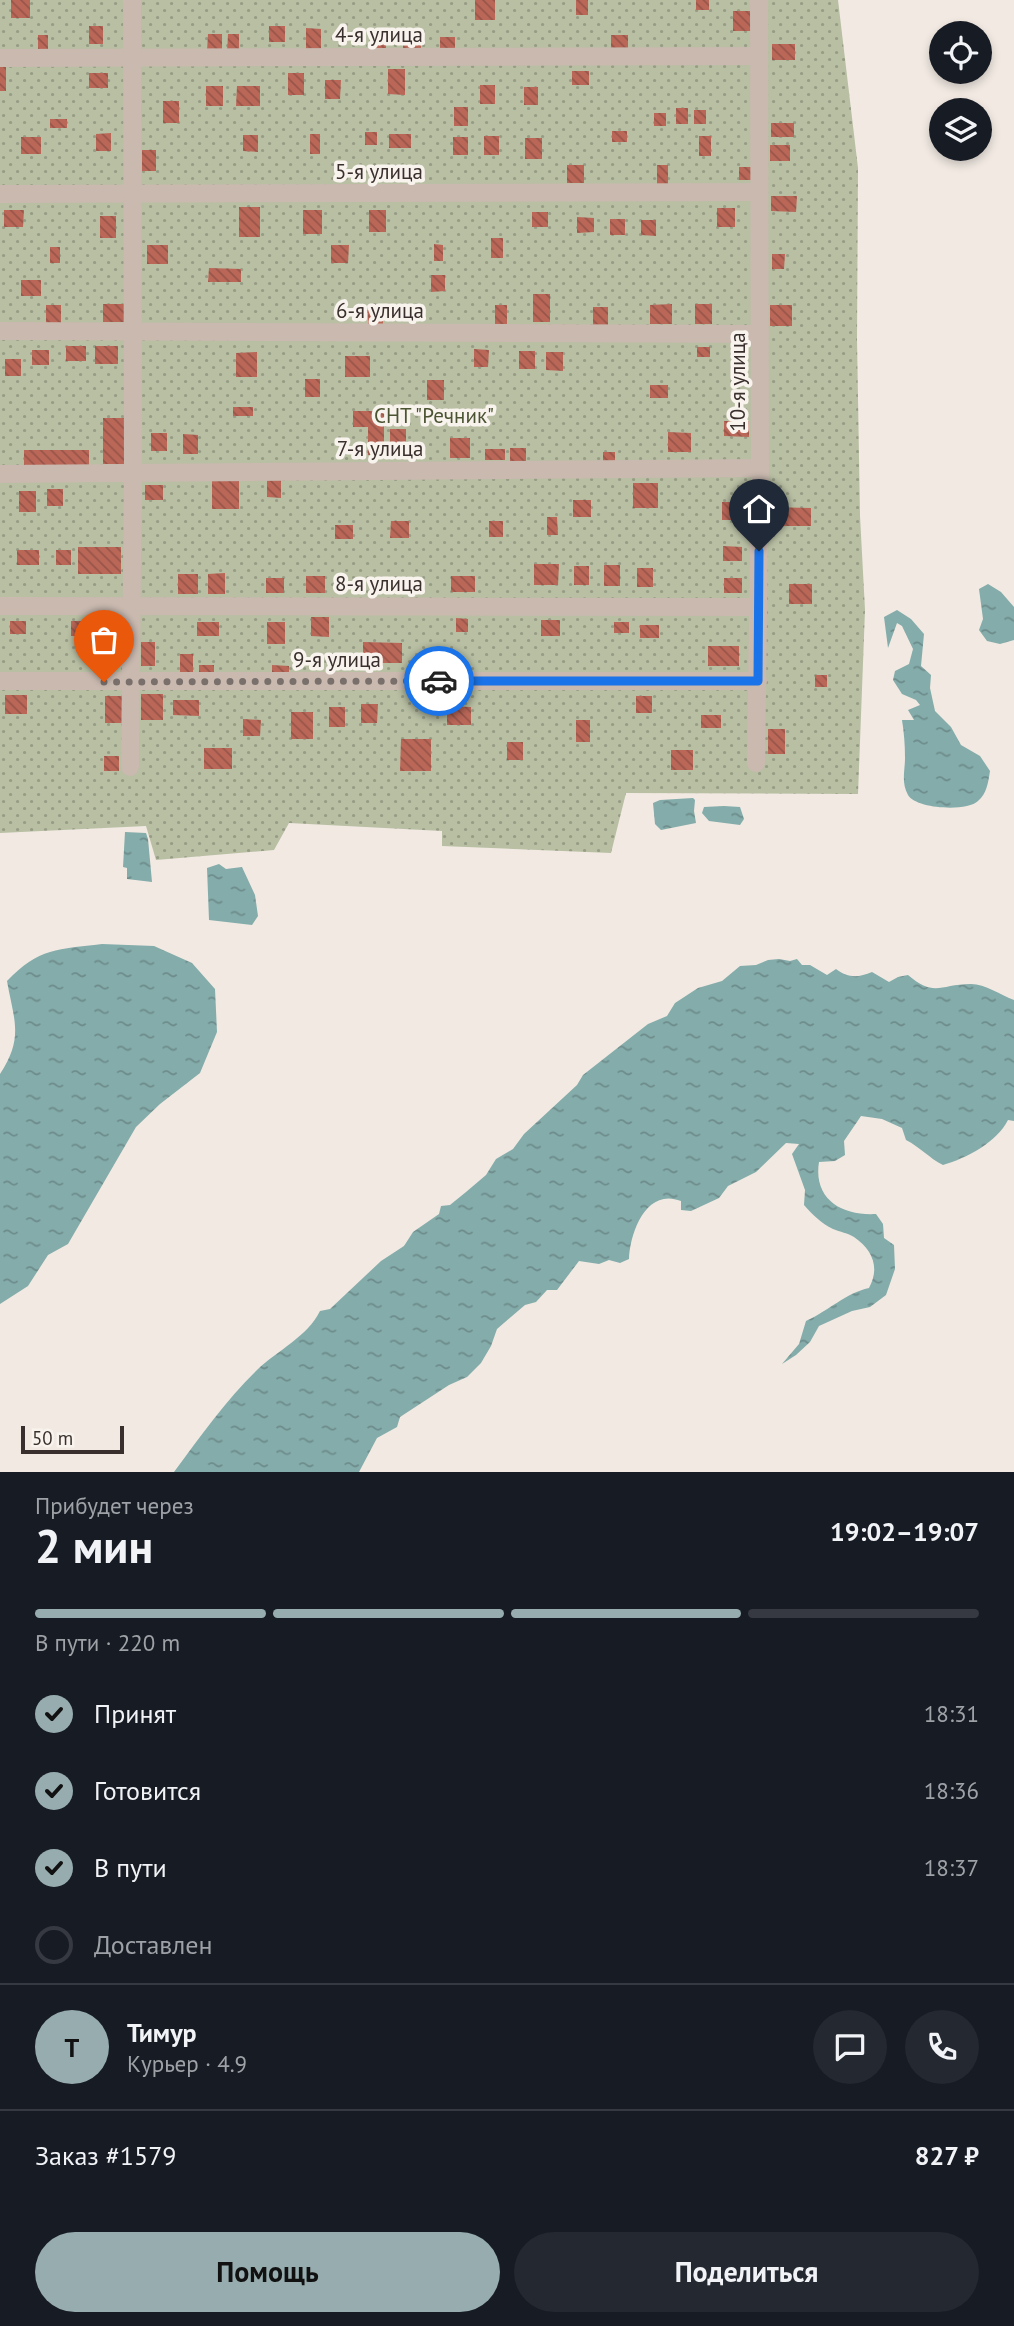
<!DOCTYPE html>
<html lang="ru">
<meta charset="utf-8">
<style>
body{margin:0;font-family:"PT Sans",sans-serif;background:#242831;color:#f1f3f6;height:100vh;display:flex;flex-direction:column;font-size:26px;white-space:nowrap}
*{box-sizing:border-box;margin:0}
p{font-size:23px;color:#9ea1a6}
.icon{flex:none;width:38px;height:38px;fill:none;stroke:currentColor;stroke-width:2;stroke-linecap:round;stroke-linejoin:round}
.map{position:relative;height:1472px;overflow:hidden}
.details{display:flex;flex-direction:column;background:#171b24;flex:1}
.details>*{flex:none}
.fabs{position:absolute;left:929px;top:21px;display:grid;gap:14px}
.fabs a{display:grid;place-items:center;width:63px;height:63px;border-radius:50%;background:#171b24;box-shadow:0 4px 10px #0003;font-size:35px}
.scale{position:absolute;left:21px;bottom:18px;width:103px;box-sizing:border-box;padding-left:7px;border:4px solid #392f2c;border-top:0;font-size:19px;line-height:24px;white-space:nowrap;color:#392f2c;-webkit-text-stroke:5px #f9f3ee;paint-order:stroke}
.pin{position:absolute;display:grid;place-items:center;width:60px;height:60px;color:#fff;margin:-72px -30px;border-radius:50% 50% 50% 0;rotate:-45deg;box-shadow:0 0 7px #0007}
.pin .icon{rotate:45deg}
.courier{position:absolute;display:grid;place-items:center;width:70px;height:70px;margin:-35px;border:5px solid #1a73e8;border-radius:50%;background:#fff;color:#222;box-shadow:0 2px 9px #0007}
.summary em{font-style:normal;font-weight:600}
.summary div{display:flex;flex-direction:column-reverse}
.summary{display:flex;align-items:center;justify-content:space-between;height:119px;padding:0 35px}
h1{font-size:46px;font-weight:600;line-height:52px}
.bar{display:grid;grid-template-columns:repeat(4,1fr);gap:10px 7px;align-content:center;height:84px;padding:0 35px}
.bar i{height:9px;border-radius:5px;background:#363941}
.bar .active{background:#96acae}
.bar p{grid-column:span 4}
.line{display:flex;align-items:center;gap:18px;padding:0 35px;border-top:2px solid #363941}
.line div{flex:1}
.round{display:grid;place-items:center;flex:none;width:74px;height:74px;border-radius:37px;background:#242831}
ol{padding:0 35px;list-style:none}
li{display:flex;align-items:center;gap:21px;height:77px}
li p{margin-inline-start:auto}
li .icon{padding:7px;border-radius:50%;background:#96acae;color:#111;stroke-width:4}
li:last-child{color:#9ea1a6}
li i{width:38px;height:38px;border:4px solid #363941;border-radius:50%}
.action{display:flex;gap:14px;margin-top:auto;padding:14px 35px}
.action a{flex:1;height:80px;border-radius:42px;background:#96acae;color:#111;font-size:28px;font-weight:600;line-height:80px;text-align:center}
.action a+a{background:#242831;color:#f1f3f6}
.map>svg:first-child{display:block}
.park{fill:url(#park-dots)}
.water{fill:url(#water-ripples)}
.building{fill:url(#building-back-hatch)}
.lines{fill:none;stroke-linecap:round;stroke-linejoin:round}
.minor{stroke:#c9b9af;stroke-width:18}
.done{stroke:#79706c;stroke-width:7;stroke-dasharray:0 12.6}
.route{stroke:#1a73e8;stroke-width:9}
.labels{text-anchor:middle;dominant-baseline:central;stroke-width:7;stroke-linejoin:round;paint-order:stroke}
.street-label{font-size:21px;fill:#392f2c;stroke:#f9f3ee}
.park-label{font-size:21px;fill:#4b5432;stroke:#f9f3ee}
</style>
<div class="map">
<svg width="1014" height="1472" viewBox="0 0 1014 1472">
<defs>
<pattern id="park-dots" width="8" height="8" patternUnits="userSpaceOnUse" patternTransform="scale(1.75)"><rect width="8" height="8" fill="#b8bfa3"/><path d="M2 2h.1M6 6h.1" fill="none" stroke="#979c85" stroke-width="1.8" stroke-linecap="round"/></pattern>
<pattern id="water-ripples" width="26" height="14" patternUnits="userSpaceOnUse" patternTransform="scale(1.75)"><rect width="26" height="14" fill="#84acaa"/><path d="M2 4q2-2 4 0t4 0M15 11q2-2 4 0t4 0" fill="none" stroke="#6d8c8b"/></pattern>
<pattern id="building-back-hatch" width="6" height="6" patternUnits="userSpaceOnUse" patternTransform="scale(1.75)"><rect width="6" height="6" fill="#ba6758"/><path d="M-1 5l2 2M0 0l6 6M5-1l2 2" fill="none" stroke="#985549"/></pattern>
</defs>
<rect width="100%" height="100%" fill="#f1e9e2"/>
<path class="park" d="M0,0H838L858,168L857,339L860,516L865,610L858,794L626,793L611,853L442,846V831L289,823L274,850L156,860L146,826L0,833Z"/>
<g class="water">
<path d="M988,584L1001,592L1014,607V640L1000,644L987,641L979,630L983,619L979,589Z"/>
<path d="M897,610L911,619L924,634L921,666L931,675L930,688L935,711L951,727L961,745L980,756L990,771C988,783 987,793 978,801C967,812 916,809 908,795C901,782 905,771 905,758C905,745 904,732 902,720H914L908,710L920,705L916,700L902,694L893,680L895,671L909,664L913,649L902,626L897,623L888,648L884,617Z"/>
<path d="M693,798L695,800L694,811L696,823L661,830L655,824L653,803L660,800Z"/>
<path d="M724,806L740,807L744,819L740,825L709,821L702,813L704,807Z"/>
<path d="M125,832L146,833L148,839L152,882L127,879V868L123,867Z"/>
<path d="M219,864L226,869L242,867L255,895L258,916L252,925L209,920L207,868Z"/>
<path d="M102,944L154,946L192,963L215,989L217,1032L200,1073L160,1104L136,1127L68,1244L48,1255L28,1286L0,1304V1074C24,1038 14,1020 7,981C38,948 59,949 102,944Z"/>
<path d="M779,959L790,961L797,959L802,965H810L827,975L836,969C848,978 858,978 872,972L889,982L898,977L908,975C935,998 940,984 971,984C985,984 1001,995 1014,1000V1121L1008,1120C997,1142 967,1158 943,1165C929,1158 920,1147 906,1140L902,1128L882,1119L861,1116L844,1141L845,1155L835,1161L819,1162C813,1199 842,1216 876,1214L883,1224L884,1238L894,1245L895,1269L886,1295L870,1307L852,1311L819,1326L810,1342L796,1355L782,1364L799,1344L806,1321C828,1311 846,1293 869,1288C880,1268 873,1250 854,1237C848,1233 840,1232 833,1229C821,1223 813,1215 804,1205L805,1190L792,1154L799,1144L786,1143L756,1172L728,1186L719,1198L691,1211L681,1210V1201C646,1187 630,1233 629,1259L620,1263L609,1260L599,1264L579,1261L557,1290H547L536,1302L525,1305L497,1329L491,1346L481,1363L467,1377L449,1385L400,1417L397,1427L377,1438L359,1472H174C200,1437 226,1400 257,1370C278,1350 307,1337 320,1311L330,1309L381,1261L404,1246L413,1232L439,1214L441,1206L450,1205L466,1192L486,1175L496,1159L513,1149L524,1134L577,1085L583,1075L648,1024L667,1016L675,1003L698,988L722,981L740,966L756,965L768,960Z"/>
</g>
<g class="building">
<rect x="11" y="0" width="19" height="18"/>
<rect x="475" y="0" width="20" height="20"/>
<rect x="576" y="0" width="12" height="15"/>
<rect x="696" y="0" width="13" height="10"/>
<rect x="733" y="11" width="19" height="20"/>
<rect x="89" y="26" width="14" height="18"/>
<rect x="269" y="26" width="16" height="16"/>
<path d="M306,28L321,29V49H306Z"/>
<path d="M208,34H222V51H207Z"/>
<path d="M228,34H239V54H227Z"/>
<rect x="38" y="35" width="10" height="17"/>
<rect x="611" y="35" width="17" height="14"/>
<rect x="403" y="36" width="18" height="17"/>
<rect x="369" y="37" width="17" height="14"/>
<rect x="440" y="37" width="15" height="14"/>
<rect x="772" y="44" width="23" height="16"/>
<rect x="0" y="67" width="6" height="24"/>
<path d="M388,69H405V95L388,94Z"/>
<rect x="572" y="71" width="17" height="14"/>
<rect x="89" y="73" width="19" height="15"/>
<rect x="288" y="73" width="16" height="22"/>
<path d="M325,80H341L340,99H325Z"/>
<rect x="480" y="85" width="15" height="19"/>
<rect x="206" y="86" width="17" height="20"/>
<path d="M237,86H260V106H236Z"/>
<rect x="524" y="87" width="14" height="18"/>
<rect x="163" y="101" width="16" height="22"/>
<rect x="454" y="107" width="14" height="19"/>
<rect x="676" y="108" width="12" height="16"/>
<rect x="694" y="110" width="12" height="14"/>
<rect x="654" y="113" width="12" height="13"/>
<rect x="50" y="119" width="17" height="9"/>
<rect x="771" y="123" width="23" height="14"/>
<rect x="612" y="131" width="15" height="11"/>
<rect x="365" y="132" width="12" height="13"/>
<path d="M111,133V151H96V134Z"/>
<rect x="310" y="134" width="10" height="20"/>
<rect x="389" y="134" width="22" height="14"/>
<path d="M243,135H258V152L243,151Z"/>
<rect x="484" y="136" width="15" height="19"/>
<rect x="699" y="136" width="12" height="20"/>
<rect x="21" y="137" width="20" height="17"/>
<rect x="453" y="137" width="15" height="18"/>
<rect x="525" y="138" width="17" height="21"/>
<rect x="770" y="145" width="20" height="16"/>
<rect x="142" y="150" width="14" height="21"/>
<rect x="567" y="165" width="17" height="18"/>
<rect x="657" y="165" width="11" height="19"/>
<rect x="739" y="167" width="12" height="13"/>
<path d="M771,196H797L796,212L771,211Z"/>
<rect x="239" y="207" width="21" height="30"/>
<rect x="717" y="208" width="18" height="19"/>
<path d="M4,210H24L23,227H4Z"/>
<rect x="303" y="210" width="19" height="24"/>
<rect x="369" y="210" width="17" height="22"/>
<rect x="532" y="212" width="16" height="15"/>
<rect x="100" y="216" width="16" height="22"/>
<path d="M577,217L594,218V232L577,233Z"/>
<rect x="610" y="219" width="15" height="16"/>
<path d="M641,220H656V236L641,235Z"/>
<rect x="491" y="238" width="12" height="20"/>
<path d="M434,244L443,245V261H434Z"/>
<rect x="147" y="245" width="21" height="19"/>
<path d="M331,245H349L348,263H331Z"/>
<rect x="50" y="247" width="10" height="16"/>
<path d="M772,254H785L784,269H772Z"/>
<path d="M209,268L241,269V282H208Z"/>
<path d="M431,275H445V291L431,292Z"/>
<rect x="21" y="280" width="20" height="16"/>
<rect x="533" y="294" width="17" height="28"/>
<rect x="103" y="304" width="21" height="18"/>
<path d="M672,304V324H650V305Z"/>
<rect x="695" y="304" width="17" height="20"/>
<rect x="46" y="305" width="15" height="20"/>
<rect x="495" y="305" width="12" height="23"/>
<rect x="770" y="305" width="22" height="21"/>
<rect x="593" y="307" width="15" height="18"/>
<rect x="368" y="309" width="15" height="18"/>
<rect x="66" y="346" width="20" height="15"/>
<rect x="95" y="346" width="23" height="18"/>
<rect x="697" y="347" width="13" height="10"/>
<path d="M474,349L489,350L488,367H474Z"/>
<rect x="32" y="350" width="17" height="15"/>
<rect x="519" y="351" width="16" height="18"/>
<path d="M257,352V377H236V353Z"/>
<path d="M546,352H563V371L546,370Z"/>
<rect x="345" y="356" width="25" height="21"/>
<rect x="5" y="359" width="16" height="17"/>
<rect x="305" y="379" width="15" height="18"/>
<rect x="427" y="380" width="17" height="20"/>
<rect x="650" y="385" width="18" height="13"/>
<rect x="233" y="407" width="20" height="9"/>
<path d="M353,411H384V455H368V427H353Z"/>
<rect x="103" y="418" width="22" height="46"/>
<path d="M724,421H749V437L724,436Z"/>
<rect x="390" y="429" width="16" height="23"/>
<path d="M668,432L691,433V452H668Z"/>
<rect x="151" y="433" width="16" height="18"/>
<path d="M183,434L198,435V454H183Z"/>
<rect x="450" y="438" width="20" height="20"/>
<rect x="510" y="448" width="16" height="14"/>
<rect x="485" y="449" width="20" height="11"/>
<rect x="24" y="450" width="65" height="16"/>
<rect x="603" y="452" width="12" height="10"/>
<path d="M267,480H281V498L267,497Z"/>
<rect x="212" y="481" width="27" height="28"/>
<rect x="633" y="483" width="25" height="25"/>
<rect x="145" y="485" width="18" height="15"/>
<rect x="47" y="489" width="16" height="17"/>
<rect x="19" y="491" width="17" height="21"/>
<rect x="573" y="500" width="18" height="17"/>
<rect x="722" y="502" width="25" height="18"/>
<path d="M769,507L811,508V526H769Z"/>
<path d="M547,517H557L558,535H547Z"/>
<path d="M391,521H409V538H390Z"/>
<rect x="489" y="521" width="14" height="16"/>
<rect x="335" y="525" width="18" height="14"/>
<path d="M723,546L742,547V561H723Z"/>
<rect x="78" y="547" width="43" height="27"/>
<rect x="17" y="550" width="22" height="15"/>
<rect x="56" y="550" width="15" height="15"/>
<path d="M534,564H559L558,585H534Z"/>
<rect x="604" y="565" width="16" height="21"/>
<rect x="574" y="566" width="15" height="19"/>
<rect x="637" y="568" width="16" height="19"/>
<path d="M225,573V594H208V574Z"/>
<rect x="178" y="574" width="20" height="20"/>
<rect x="306" y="576" width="19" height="17"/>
<rect x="451" y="576" width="24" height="16"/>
<rect x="266" y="578" width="18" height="15"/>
<rect x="724" y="578" width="18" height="15"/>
<rect x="789" y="584" width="23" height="20"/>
<path d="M311,617H329V637L311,636Z"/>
<path d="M456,618L468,619V632H456Z"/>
<rect x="541" y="620" width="19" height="16"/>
<rect x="10" y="621" width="16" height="13"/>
<rect x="71" y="621" width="10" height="15"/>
<rect x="197" y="622" width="22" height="14"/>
<rect x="267" y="622" width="18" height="22"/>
<rect x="614" y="622" width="15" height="11"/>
<rect x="640" y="625" width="19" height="13"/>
<rect x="141" y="642" width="14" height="24"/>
<path d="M363,642L402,643V663H363Z"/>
<rect x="708" y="646" width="31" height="20"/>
<rect x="180" y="654" width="13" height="25"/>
<path d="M419,655L436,656V674H419Z"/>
<rect x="199" y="665" width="15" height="12"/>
<path d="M272,665L289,666V677H272Z"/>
<rect x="815" y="675" width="12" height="12"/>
<rect x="141" y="694" width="22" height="26"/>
<rect x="5" y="695" width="22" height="19"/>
<path d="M105,696H125L124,723H105Z"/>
<rect x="636" y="696" width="16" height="17"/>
<path d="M173,700H199V716L173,715Z"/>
<path d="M361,704H378L377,723H361Z"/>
<path d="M447,706L471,707V725H447Z"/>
<rect x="329" y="707" width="16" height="20"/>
<rect x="291" y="712" width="22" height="27"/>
<rect x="701" y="715" width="20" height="13"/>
<path d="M243,719L261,720L260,736H243Z"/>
<rect x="576" y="720" width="14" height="22"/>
<rect x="768" y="729" width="17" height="25"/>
<path d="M401,739H431V771H400Z"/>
<rect x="507" y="742" width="16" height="18"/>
<rect x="204" y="748" width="28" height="21"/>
<rect x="671" y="750" width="22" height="20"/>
<rect x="104" y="756" width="15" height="15"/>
</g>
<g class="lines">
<g class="minor">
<path d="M0,58L758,56"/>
<path d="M0,194L759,192"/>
<path d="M0,331L760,334"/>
<path d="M0,474L760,468"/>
<path d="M0,606L759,607"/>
<path d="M0,681H758"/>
<path d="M756,763L760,468L759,0"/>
<path d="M130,767L133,473L132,0"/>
</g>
</g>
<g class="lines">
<path class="done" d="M104,682L439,681"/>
<path class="route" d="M439,681H758L759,551"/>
</g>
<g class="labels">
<g class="street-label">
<text x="379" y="34">4-я улица</text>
<text x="379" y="171">5-я улица</text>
<text x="380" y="310">6-я улица</text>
<text transform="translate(737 382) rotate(-90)">10-я улица</text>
<text x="380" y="448">7-я улица</text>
<text x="379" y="583">8-я улица</text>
<text x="337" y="659">9-я улица</text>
</g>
<g class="park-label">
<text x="434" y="415">СНТ "Речник"</text>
</g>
</g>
</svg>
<div class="fabs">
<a><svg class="icon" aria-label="locate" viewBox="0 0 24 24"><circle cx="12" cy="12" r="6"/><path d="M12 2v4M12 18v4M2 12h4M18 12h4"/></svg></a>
<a><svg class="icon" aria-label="layers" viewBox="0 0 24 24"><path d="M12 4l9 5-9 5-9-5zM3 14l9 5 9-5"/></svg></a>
</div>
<div class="scale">50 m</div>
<div class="pin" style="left:104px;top:682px;background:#ea580c"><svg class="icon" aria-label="bag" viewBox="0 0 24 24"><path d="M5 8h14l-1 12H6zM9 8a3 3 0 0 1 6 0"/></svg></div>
<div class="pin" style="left:759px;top:551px;background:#1f2937"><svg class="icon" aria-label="home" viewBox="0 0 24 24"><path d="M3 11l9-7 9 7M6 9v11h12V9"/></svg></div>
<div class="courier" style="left:439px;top:681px"><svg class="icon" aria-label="car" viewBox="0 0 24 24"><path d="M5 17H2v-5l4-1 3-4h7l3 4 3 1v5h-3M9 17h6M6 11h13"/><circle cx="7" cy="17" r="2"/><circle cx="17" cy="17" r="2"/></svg></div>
</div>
<section class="details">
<div class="summary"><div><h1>2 мин</h1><p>Прибудет через</p></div><em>19:02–19:07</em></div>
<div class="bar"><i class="active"></i><i class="active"></i><i class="active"></i><i></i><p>В пути · 220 m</p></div>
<ol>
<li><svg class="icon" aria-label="check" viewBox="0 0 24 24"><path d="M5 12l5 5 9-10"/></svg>Принят<p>18:31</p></li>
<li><svg class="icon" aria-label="check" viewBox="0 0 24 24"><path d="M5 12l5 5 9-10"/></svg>Готовится<p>18:36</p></li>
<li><svg class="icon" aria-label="check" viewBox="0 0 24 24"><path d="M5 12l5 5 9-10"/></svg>В пути<p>18:37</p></li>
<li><i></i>Доставлен</li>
</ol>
<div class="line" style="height:126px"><b class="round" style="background:#96acae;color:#111">Т</b><div><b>Тимур</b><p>Курьер · 4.9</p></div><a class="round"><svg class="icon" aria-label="chat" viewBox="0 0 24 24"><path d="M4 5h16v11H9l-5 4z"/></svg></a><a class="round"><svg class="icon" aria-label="phone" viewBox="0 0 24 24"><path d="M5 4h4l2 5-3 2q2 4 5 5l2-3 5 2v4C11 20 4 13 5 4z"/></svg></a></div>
<div class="line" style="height:91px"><div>Заказ #1579</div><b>827 ₽</b></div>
<div class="action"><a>Помощь</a><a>Поделиться</a></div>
</section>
